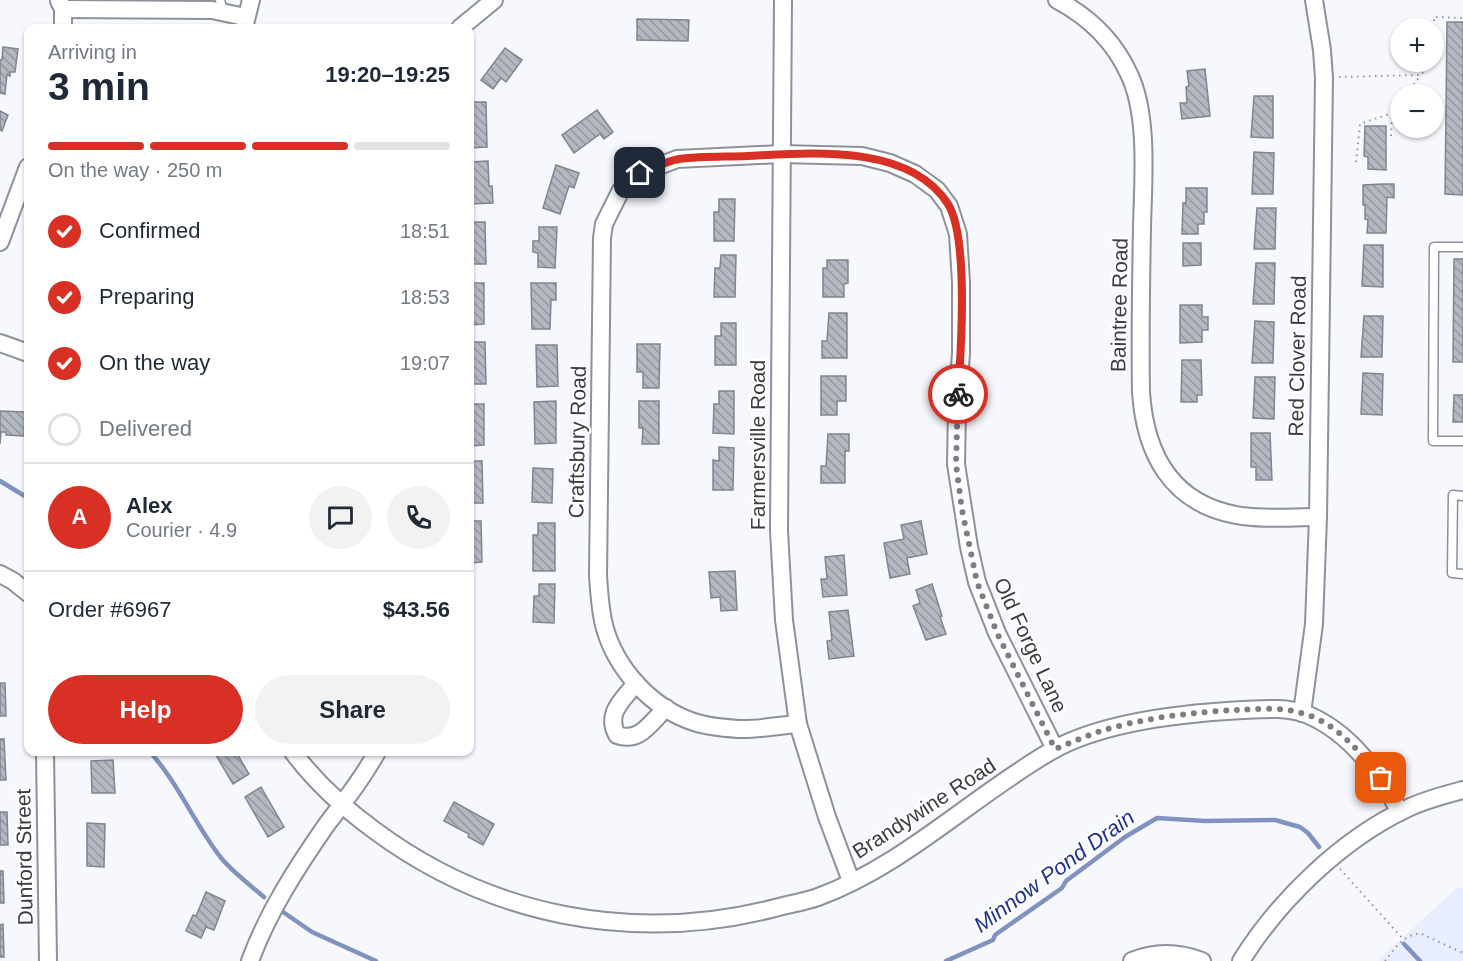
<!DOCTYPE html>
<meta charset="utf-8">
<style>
body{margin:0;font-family:Helvetica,sans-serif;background:#f2f2f3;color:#1f2937;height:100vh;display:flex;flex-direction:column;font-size:22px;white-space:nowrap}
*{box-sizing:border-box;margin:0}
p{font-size:20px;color:#747a83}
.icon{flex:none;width:33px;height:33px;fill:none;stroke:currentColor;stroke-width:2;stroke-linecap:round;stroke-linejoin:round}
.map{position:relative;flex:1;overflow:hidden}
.details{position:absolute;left:24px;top:24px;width:450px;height:732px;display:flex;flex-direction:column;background:#fff;border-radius:12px;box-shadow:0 2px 4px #0004}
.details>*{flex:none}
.tools{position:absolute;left:1390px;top:18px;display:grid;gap:12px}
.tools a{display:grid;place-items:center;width:54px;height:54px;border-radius:50%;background:#fff;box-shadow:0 2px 4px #0004;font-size:30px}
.pin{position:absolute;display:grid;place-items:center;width:51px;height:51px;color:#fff;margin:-26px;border-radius:12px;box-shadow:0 3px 9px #0006}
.courier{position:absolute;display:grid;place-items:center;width:60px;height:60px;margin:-30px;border:4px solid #d93025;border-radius:50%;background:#fff;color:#222;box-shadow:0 2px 8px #0007}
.summary em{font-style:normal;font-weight:600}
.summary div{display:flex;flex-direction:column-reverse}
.summary{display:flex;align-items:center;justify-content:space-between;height:102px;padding:0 24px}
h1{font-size:39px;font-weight:600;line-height:45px}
.bar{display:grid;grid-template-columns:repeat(4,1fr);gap:9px 6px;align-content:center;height:72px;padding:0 24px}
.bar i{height:8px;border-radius:4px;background:#e0e1e3}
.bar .selected{background:#d93025}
.bar p{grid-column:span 4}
.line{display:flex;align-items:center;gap:15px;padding:0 24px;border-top:2px solid #e0e1e3}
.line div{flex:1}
.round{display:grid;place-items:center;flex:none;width:63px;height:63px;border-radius:32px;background:#f2f2f3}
ol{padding:0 24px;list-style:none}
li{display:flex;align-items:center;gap:18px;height:66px}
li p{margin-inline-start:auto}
li .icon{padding:6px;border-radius:50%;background:#d93025;color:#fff;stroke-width:4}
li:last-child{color:#747a83}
li i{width:33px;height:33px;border:3px solid #e0e1e3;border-radius:50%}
.primary-button{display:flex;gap:12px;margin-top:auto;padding:12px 24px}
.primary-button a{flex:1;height:69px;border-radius:36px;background:#d93025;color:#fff;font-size:24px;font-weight:600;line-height:69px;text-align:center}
.primary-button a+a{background:#f2f2f3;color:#1f2937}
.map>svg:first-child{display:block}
.built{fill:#e8eefd}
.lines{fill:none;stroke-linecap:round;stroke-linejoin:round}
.stream{stroke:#8092c0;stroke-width:4.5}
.building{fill:url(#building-back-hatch);stroke:#80858f;stroke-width:1.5}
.lane-casing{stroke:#8d919c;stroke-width:11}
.street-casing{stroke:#8d919c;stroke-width:20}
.path{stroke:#939599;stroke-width:2;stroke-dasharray:1.5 4.5;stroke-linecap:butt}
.lane{stroke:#fff;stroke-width:8}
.street{stroke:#fff;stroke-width:16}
.done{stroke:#7c7e83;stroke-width:6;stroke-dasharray:0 10.8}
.route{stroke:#d93025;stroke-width:8}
.labels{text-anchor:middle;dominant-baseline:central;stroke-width:4.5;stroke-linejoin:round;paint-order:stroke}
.street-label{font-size:21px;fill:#3b3d41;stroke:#fff}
.water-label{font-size:22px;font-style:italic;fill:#20338c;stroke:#fff}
</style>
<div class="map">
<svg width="1463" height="961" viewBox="0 0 1463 961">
<defs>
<pattern id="building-back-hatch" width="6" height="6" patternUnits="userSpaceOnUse" patternTransform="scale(1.5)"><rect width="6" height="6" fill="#b3b8c3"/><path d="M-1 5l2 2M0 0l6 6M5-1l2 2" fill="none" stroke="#9397a0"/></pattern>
</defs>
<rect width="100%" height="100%" fill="#f6f8fd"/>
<path class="built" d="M1463,888V961H1377L1456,889Z"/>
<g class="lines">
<g class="stream">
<path d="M0,481L28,498"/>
<path d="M150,752C179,784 195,825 222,859C234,873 250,885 264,897"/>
<path d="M283,912L312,932L376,961"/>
<path d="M1404,944L1420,961"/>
<path d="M946,961L993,940L995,935L1062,888L1066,881L1125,837L1157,818L1205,821L1275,820L1300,827L1308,833L1319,847"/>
</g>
</g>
<g class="building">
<path d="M637,19L689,20L688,41L637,40Z"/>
<path d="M1447,22H1463V195L1445,194Z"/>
<path d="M3,47L18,49L15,72H10V76L7,74L5,94L0,93V60H2Z"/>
<path d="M505,48L522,60L506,82L501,78L493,89L481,80Z"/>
<path d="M1205,69L1210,116L1182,119L1180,103H1187L1186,87L1189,86L1187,71Z"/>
<path d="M1254,96H1273V138L1251,137Z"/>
<path d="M470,102H486L487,147L470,148Z"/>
<path d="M597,110L613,132L604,139L600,134L574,153L562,135Z"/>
<path d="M0,111L8,115L2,131L0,130Z"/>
<path d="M1365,126H1386V170L1368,169V157L1364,156Z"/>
<path d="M1254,152L1274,153L1273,194H1252Z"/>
<path d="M488,161L489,186H492L493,203L470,204V190L471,189L470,162Z"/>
<path d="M556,165L579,173L574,188L569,186L560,214L543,208Z"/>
<path d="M1383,184H1394V198L1387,197L1386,233H1367L1368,220L1365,219V205H1363V185Z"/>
<path d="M1186,188H1207V212H1204V224H1198V234H1182L1183,203H1186Z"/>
<path d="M719,199H735L734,241H714V212H719Z"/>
<path d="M1257,208H1276L1275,249H1254Z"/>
<path d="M470,222H485L486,264H470Z"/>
<path d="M539,227H557L555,268L538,267V253L533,252V241H539Z"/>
<path d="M1183,243H1201V265L1183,266Z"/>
<path d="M1364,245H1383V287L1362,286Z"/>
<path d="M721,255H736L735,297H714L715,268H720Z"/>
<path d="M1454,259H1463V362H1453Z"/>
<path d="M827,260H848V283L844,284V297H823V268H827Z"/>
<path d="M1256,263H1275L1274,304H1253Z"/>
<path d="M470,283H484V324L470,325Z"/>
<path d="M531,283H556V300H551L550,329H532Z"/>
<path d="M1180,305H1202V317H1208V330H1202V342L1180,343Z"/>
<path d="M829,313H847V358H822V341H827Z"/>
<path d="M1364,316H1383L1382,357H1361Z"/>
<path d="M1255,321L1274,322L1273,363H1252Z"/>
<path d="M721,323H736V365H715V336H721Z"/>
<path d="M470,342H485L486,384H470Z"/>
<path d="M637,344H660L659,388H643V372H637Z"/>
<path d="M536,345H557L558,386L537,387Z"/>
<path d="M1182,360H1201L1202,395H1197V402H1181Z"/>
<path d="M1363,373L1383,374L1382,415L1361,414Z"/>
<path d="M821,376H846V401H837V415H821Z"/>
<path d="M1255,377H1275L1274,419L1253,418Z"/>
<path d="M719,391H734V434L713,433L714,404H719Z"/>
<path d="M1454,395H1463V422H1453Z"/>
<path d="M556,401V443L535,444L534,402Z"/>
<path d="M639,401H659V444H642L643,428H639Z"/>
<path d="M470,404H484V445L470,446Z"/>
<path d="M0,411L25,412L24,436L6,435V432H1L0,444Z"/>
<path d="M1251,433H1270L1272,480H1256V467H1251Z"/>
<path d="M828,434H849V451H845V483H821V466H826Z"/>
<path d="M719,447L734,448L733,490H713V460L719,461Z"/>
<path d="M470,461H482L483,503H470Z"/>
<path d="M533,468L553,469L552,503L532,502Z"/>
<path d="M470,521H481L482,562L470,563Z"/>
<path d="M921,521L927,554L907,558L910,574L890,578L884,543L904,539L901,525Z"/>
<path d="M538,523H555V571H533V535H538Z"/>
<path d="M844,555L847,595L823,597L821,579H827L825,557Z"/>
<path d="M735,571L737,610L721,611L720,597L711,598L709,572Z"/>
<path d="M539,584H555L554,623L533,622L534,596H539Z"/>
<path d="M932,584L942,616L940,617L946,634L926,640L913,606L920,603L916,590Z"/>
<path d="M848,610L854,656L829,659L827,641L832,640L829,612Z"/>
<path d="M0,683H5L6,716H0Z"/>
<path d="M0,739H4L6,780H0Z"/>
<path d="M214,752H236L249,774L233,784Z"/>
<path d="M113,760L115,793H92L91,761Z"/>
<path d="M261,787L284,827L268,837L245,797Z"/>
<path d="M454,802L494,824L483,845L468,837L469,834L444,821Z"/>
<path d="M0,812H7L8,845H0Z"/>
<path d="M87,823L105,824L104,867L87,866Z"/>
<path d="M0,871H3L4,903H0Z"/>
<path d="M206,892L225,901L214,930L206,927L201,938L186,931L193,915L196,916Z"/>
<path d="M3,924L4,957H0V925Z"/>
</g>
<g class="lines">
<defs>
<g id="lane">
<path d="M220,0L223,12"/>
<path d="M1463,247H1434L1433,441H1463"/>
<path d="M1463,496L1453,495L1452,573L1463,574"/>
</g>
<g id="street">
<path d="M783,0L779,531L784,620L798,724L827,817L851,881"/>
<path d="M1057,0C1089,17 1114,41 1129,74C1149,115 1143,182 1142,227C1141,282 1140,337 1141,392C1145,453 1171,503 1236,515C1262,520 1291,517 1318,517"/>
<path d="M59,1L63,9V28"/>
<path d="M63,9L212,10L245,17"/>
<path d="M244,28L251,0"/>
<path d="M460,28L494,0"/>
<path d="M0,242L28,167"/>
<path d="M0,343L28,353"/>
<path d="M0,574L13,581L28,593"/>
<path d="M636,683C623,700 605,713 617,735C640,743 650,723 666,708"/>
<path d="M1302,713L1314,624L1318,517L1324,78L1322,50L1314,0"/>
<path d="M798,724C781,725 756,730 739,729C724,728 708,727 694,722C651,708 615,668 604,625C600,609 599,591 598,575L602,238L604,224L621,190L641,173L677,159L781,154L862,156L890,163L915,174L937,190L949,206L958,234L961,282V353L957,408L956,464L969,547L977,582L997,633L1055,749"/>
<path d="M45,752L48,961"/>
<path d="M293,752C315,782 344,808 374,830C491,917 634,944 775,908C789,904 804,902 818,897C905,865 974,795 1053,750C1105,721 1185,713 1243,710C1263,709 1287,707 1306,714C1350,732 1378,772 1400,812"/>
<path d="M250,961C268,912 297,867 327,824C346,799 362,779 377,752"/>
<path d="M1132,961C1156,951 1178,952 1202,961"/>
<path d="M1241,961C1279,900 1341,840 1406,809C1424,800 1444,795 1463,790"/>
</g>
</defs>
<use href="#lane" class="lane-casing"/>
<use href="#street" class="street-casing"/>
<g class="path">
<path d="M1434,33V17L1463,18"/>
<path d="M1434,45H1447"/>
<path d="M1339,77L1421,75L1431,62"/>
<path d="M1406,94L1421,75"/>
<path d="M1391,136L1392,113"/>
<path d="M1356,162L1360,124L1392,113L1401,101"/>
<path d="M1340,869L1404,940"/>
<path d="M1385,961C1394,949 1406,932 1422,934L1463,953"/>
</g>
<use href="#lane" class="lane"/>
<use href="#street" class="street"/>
</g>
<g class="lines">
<path class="done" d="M958,394L956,464L962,510L977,582L997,633L1055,749C1070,743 1084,737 1098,732C1141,718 1193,712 1238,710C1258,709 1281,707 1301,713C1335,721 1361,753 1381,778"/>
<path class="route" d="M640,173C653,168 667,161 679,159C702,156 725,157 748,156C810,153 909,143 948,204C969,238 961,352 958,394"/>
</g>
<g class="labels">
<g class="street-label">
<text transform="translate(1119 305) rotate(-89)">Baintree Road</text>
<text transform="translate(1297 356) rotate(-89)">Red Clover Road</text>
<text transform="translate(577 442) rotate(-89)">Craftsbury Road</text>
<text transform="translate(757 445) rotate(-90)">Farmersville Road</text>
<text transform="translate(1031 645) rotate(65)">Old Forge Lane</text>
<text transform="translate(924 808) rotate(-33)">Brandywine Road</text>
<text transform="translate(24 857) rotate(-91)">Dunford Street</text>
</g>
<g class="water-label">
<text transform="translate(1054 871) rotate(-36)">Minnow Pond Drain</text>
</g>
</g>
</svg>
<div class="tools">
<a>+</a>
<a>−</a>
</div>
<div class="pin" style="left:1381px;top:778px;background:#ea580c"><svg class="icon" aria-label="bag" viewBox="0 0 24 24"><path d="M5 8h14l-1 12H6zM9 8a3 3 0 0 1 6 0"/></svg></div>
<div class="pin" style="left:640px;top:173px;background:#1f2937"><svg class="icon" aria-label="home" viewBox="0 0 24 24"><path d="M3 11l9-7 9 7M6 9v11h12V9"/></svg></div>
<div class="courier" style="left:958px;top:394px"><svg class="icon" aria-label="bike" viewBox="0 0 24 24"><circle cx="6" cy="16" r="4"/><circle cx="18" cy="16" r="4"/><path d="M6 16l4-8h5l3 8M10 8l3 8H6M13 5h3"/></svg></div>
<section class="details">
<div class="summary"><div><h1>3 min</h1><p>Arriving in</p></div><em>19:20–19:25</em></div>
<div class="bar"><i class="selected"></i><i class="selected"></i><i class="selected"></i><i></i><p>On the way · 250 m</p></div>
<ol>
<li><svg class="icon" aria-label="check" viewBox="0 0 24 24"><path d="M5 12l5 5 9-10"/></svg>Confirmed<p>18:51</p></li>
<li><svg class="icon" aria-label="check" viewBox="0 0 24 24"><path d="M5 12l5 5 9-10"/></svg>Preparing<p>18:53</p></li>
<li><svg class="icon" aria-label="check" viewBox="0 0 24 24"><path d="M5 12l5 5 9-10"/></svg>On the way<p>19:07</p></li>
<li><i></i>Delivered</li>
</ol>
<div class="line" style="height:108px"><b class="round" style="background:#d93025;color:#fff">A</b><div><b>Alex</b><p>Courier · 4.9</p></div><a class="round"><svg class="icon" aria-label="chat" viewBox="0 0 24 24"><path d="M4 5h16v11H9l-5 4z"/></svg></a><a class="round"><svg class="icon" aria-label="phone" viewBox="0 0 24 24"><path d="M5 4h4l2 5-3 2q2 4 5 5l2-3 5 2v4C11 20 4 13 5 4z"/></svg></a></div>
<div class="line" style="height:78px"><div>Order #6967</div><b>$43.56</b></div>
<div class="primary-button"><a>Help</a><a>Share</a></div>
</section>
</div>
